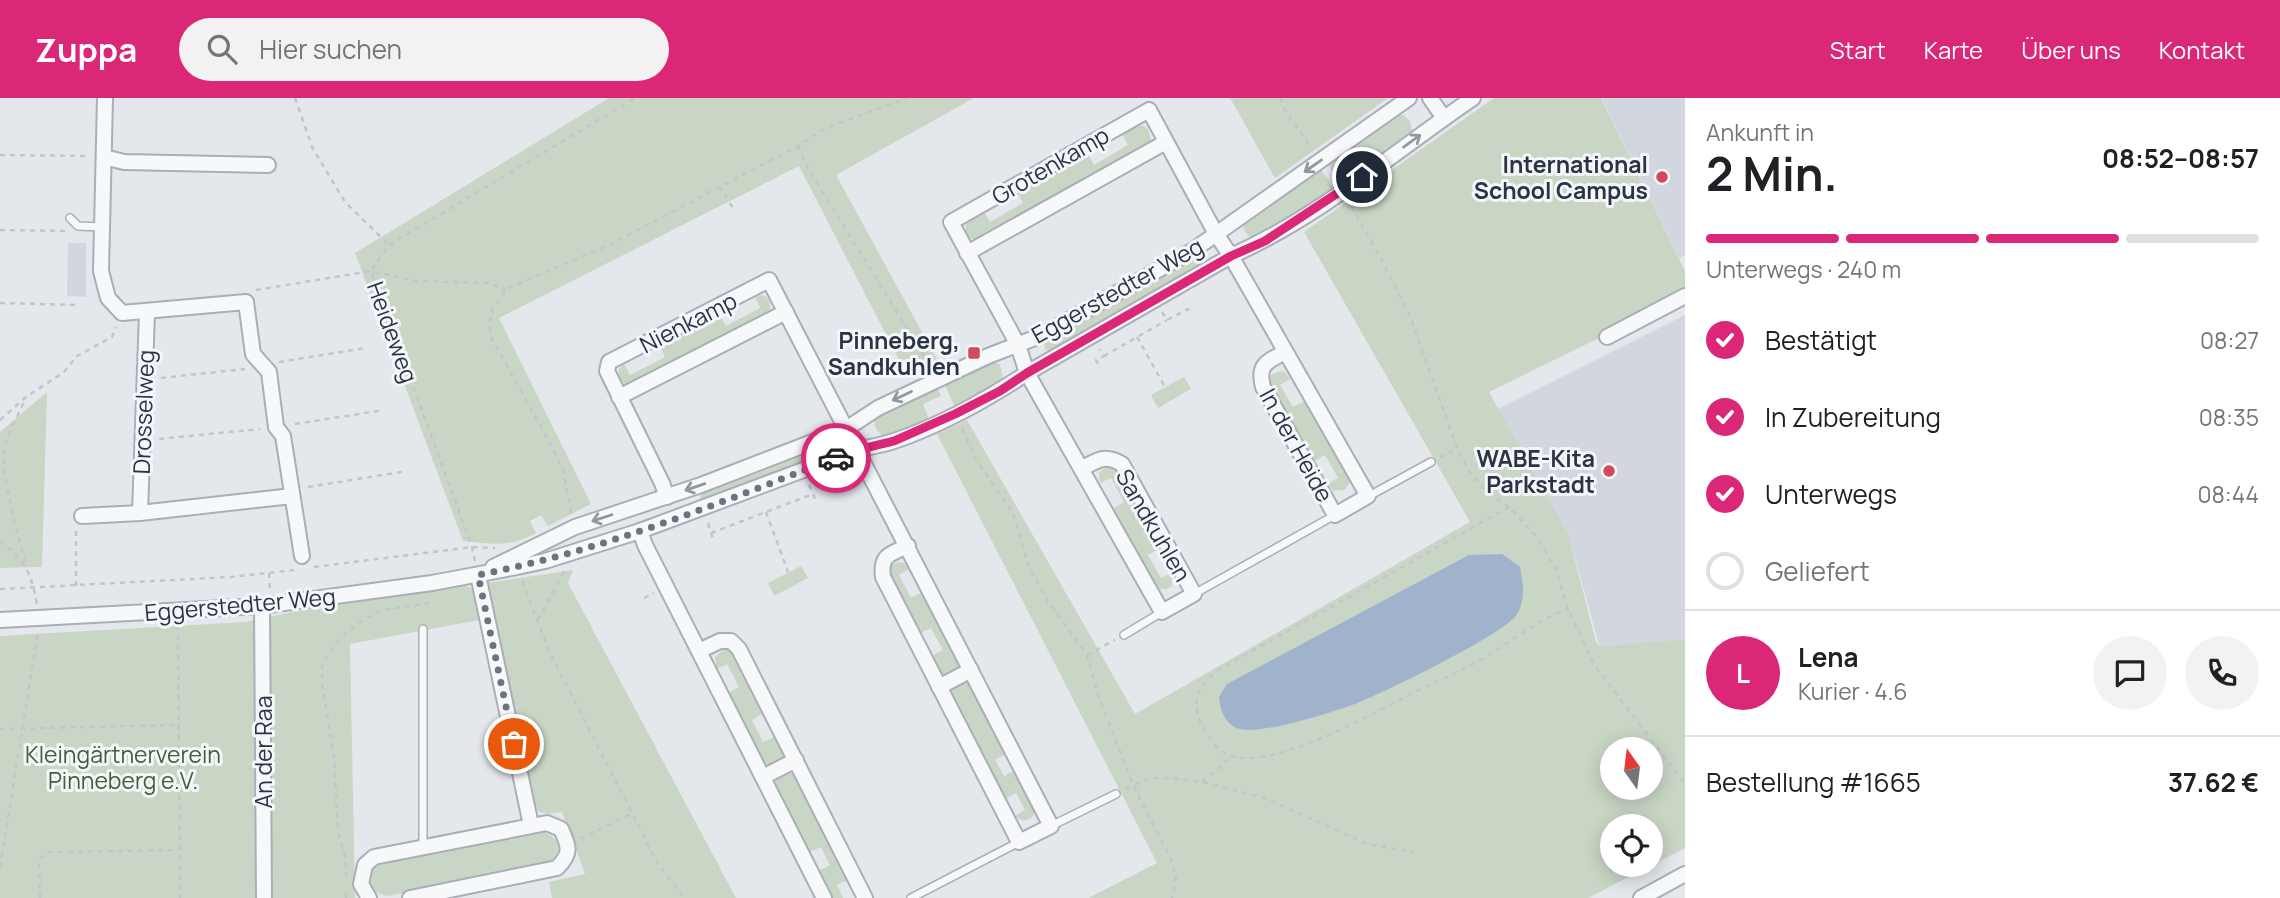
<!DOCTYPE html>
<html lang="de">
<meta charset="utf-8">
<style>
body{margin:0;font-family:Manrope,sans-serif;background:#f2f2f2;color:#202124;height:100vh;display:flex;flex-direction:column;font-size:26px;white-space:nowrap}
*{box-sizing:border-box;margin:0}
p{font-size:23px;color:#757577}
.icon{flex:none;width:38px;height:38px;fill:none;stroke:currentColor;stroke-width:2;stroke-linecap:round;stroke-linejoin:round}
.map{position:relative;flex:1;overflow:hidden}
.details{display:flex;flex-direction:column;background:#fff;width:595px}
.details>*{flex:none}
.needle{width:46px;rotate:346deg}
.buttons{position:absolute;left:1600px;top:639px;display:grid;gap:14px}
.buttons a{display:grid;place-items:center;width:63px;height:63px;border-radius:50%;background:#fff;box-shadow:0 4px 18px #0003;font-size:35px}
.pin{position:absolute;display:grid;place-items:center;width:60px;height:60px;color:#fff;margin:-30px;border:4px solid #fff;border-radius:50%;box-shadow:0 2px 7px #0007}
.courier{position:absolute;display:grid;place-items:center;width:70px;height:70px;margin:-35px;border:5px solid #db2777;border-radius:50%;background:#fff;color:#222;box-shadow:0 2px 9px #0007}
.summary em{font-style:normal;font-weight:700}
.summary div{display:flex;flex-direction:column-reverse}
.summary{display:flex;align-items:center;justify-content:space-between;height:119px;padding:0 21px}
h1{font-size:46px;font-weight:700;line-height:52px}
.bar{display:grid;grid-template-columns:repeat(4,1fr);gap:10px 7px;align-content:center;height:84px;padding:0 21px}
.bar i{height:9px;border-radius:5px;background:#e0e0e0}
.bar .current{background:#db2777}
.bar p{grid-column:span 4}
.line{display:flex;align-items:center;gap:18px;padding:0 21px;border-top:2px solid #e0e0e0}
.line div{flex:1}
.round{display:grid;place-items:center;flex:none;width:74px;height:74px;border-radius:37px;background:#f2f2f2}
ol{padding:0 21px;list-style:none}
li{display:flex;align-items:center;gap:21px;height:77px}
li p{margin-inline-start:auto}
li .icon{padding:7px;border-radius:50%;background:#db2777;color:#fff;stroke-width:4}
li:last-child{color:#757577}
li i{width:38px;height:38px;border:4px solid #e0e0e0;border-radius:50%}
header{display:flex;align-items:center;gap:42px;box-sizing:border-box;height:98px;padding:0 35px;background:#db2777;color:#fff}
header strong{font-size:33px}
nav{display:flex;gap:38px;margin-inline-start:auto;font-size:24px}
.search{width:490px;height:63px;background:#f2f2f2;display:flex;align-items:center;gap:18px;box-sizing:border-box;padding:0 24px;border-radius:38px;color:#757577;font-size:26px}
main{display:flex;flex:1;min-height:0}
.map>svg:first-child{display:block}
.built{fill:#d2d6de}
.green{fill:#c9d6c5;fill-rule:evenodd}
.water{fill:#9fb4cc}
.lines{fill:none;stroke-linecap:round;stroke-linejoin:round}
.service-casing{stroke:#a9aeb7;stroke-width:10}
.minor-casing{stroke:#a9aeb7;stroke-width:18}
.path{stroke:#c2c5cb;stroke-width:2.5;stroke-dasharray:5 5;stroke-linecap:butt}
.service{stroke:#f7f8fa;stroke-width:7}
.minor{stroke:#f7f8fa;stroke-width:14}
.oneway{stroke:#9196a0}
.done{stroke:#6c737f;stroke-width:7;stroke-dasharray:0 12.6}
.route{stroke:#db2777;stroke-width:9}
.poi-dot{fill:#d1495b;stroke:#f4f6f9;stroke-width:2.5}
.labels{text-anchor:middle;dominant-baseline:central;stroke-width:6;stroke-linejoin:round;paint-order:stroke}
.poi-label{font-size:23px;font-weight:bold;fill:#2b3445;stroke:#f4f6f9;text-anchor:end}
.street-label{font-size:23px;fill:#2b3445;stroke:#f4f6f9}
.park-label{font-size:23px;fill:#3f6138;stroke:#f4f6f9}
</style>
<header>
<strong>Zuppa</strong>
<div class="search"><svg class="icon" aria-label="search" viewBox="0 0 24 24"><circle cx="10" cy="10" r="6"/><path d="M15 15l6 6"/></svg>Hier suchen</div>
<nav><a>Start</a><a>Karte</a><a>Über uns</a><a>Kontakt</a></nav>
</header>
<main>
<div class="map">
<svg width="1685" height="800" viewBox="0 0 1685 800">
<rect width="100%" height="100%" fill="#e4e7ec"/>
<g class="built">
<path d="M1605,0H1685V157L1679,160L1602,1Z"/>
<path d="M68,145H86V199L67,198Z"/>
<path d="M1685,217V541L1600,550L1568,435L1498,311Z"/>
</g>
<g class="green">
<path d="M609,0H974L836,77L940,267L909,281L799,68L499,220L591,406L548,428L541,417L530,423L536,435C507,450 494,446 463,443L355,155Z"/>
<path d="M1230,0H1388L1275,80Z"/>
<path d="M1494,0H1601L1685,173V198L1489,294L1568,435L1596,544L1600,549L1685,541V750L1588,800H1088L1157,765L937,336L967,322L1135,616L1470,424L1304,134ZM1612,651H1650V690H1612ZM1612,728H1650V766H1612Z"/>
<path d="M1397,16L1403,17L1410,23L1413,36L1343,88L1327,65Z"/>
<path d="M1137,28H1144L1148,31L1151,42L1148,47L978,142C971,141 968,139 965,133L967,124L984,114L990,124L1023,105L1018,95L1031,88L1029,84L1073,60L1076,64L1088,56L1094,67L1128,47L1122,36Z"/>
<path d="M1319,69L1336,93L1257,142C1247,139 1242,132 1243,122Z"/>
<path d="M1198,156L1203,159L1205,166L1055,253L1045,252L1044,242Z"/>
<path d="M762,197L768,200C771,207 772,211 767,218L632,287H626C620,283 618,278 619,271L624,266L630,277L665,259L660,248L668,244L666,240L710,217L712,221L720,217L726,228L760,210L755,199Z"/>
<path d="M991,262L1000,267L1003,280L1002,285L955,309L943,283Z"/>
<path d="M1280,273L1285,274L1290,281L1280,287L1293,309L1306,302L1349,380L1350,385L1344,392L1334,393L1328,386L1338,380L1325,357L1313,364L1269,286L1271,277Z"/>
<path d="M1184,279L1191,291L1158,310L1151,297Z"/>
<path d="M936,287L941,298L923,306L929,321L892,338L884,339C877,333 874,329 874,319Z"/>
<path d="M47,294L42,469L0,470V334Z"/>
<path d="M822,347L827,353L826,358L704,403L700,400L703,391Z"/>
<path d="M1109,368L1114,370L1118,374L1159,447L1160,450L1148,457L1161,480L1171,475L1172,488L1167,491H1158L1154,488L1112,411L1124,404L1111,380L1100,385L1099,374Z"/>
<path d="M898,464L904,465L909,471L899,477L911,500L925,493L959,562C959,573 949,583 939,575C935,571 933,564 930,559L943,552L931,530L918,536L890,480L888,473L892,467Z"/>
<path d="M801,468L808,480L774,498L768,485Z"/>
<path d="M573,472L568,485L736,800H552L549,784L585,776L562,714L549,716L539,714L534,707L487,485Z"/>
<path d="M464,487L473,491L479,522L350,546L355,800H0V538L245,524L287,515Z"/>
<path d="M723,552H730L735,556L764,615L752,622L763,644L776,638L784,658C777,667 770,670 760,663L726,596L739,589L727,566L717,571L715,559Z"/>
<path d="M963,584H969L972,587L1007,655L995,662L1004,678L1016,672L1035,708C1037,721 1024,727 1015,718L1025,712L1016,695L1003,702L950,598L951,592Z"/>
<path d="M785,675H792L797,678L849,781L837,787L843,800H831L817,774L830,767L821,749L808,755L774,688L778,678Z"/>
<path d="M539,733C561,737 565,756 545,767L388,798C365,795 363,774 384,764Z"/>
</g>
<path class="water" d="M1502,456L1520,469C1523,486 1526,500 1517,516C1507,535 1381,596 1355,606C1333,614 1256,639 1236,630C1224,624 1220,611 1219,599L1227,586L1469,457Z"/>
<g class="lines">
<defs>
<g id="service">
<path d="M70,120L78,128L102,129"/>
<path d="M1369,398L1431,364"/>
<path d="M1194,496L1335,417"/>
<path d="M1124,537L1162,514"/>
<path d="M1051,728L1116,696"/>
<path d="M423,749V531"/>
<path d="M911,800L1019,744"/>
</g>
<g id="minor">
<path d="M105,0L101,173L108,200L122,215L246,204L253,256L269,274L276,329L283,338L302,458"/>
<path d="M1430,0L1444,20"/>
<path d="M104,59L124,64L268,67"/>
<path d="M967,155L1166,44"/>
<path d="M1607,239L1685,198"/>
<path d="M619,299L786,214"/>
<path d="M1081,371C1098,362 1104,356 1122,366L1194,496L1162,514L1027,275L1018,247L951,124L1149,12L1216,136L1231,158L1368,398L1335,417L1263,289C1257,266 1267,264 1285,254"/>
<path d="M667,399L662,385L607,273L609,264L769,182C864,364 958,546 1051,728L1019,744L883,479C880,457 890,456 908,448"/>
<path d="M140,415L147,214"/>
<path d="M82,418L140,415L292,398"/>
<path d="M640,433L645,447L824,800"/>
<path d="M493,469L575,429L701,387L846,331L878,310L988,258L1040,238L1192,153L1409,0"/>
<path d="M478,477L531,727"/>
<path d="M262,508L264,800"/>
<path d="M0,522L262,508L432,485L517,469L545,463L640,433L857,352C869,349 882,347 894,343C941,327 986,302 1027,275L1231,158C1319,119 1394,54 1473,0"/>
<path d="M699,553L720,543H731L739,551L865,800"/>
<path d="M939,589L971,572"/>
<path d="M763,679L796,662"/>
<path d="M369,800L361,786L365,767L374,759L547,725L561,731C569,748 572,755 557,770L410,800"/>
<path d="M1641,800L1685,776"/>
</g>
</defs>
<use href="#service" class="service-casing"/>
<use href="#minor" class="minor-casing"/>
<g class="path">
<path d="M295,0L313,51L345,104L389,147"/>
<path d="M1280,0L1283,9L1311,50"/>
<path d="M798,48L809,72L931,269"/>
<path d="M0,57L88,58"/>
<path d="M719,88L735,113"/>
<path d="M1351,108L1379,157L1410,218L1457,350L1469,373L1487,394L1509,409L1536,438L1556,471L1568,511L1595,568L1685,686"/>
<path d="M0,132L67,133"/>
<path d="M256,192L371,173L417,183L488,185L505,191"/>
<path d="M0,205L77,207"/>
<path d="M1162,214L1167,222L1188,211L1190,215"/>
<path d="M1137,239L1165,289"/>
<path d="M1104,258L1167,222"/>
<path d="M279,264L366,250"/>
<path d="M1098,266L1096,262L1104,258L1100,251"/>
<path d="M161,280L245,271"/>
<path d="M0,322L26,299L64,274L77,258L112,239L116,229"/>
<path d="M295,326L384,312"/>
<path d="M962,331L976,362L1013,415L1029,469L1047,502L1087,557L1098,597L1133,687L1172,763L1176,782L1172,800"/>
<path d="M159,341L260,331"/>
<path d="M1440,359L1456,351"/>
<path d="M809,387L816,403"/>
<path d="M308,389L407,373"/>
<path d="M1509,409L1215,574C1200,588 1192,600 1199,620C1203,634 1219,656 1234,659C1278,669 1372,616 1413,595C1437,583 1462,573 1485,559C1512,543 1538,522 1568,511"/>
<path d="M766,414L788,474"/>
<path d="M571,415L564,375L552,349L492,241L489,227L493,210L506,191L611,146L798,48L824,31L907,0"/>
<path d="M708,425L713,441"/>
<path d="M711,435L813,396"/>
<path d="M0,443C25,463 31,474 37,506"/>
<path d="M475,463L472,449L371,173L389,147L635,0"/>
<path d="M25,464C18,436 2,382 4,355C6,336 19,317 26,299"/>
<path d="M314,469L472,449L495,450"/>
<path d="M269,475L270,492"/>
<path d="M522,483L550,555L632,715L658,766L684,800"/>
<path d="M76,488V433"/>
<path d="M0,491L231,479L294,472"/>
<path d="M644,500L654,495"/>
<path d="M538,522L565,472"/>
<path d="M178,527L180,800"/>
<path d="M1087,557L1115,542"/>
<path d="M0,631L177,627"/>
<path d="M1202,684L1231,659"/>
<path d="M1126,691L1150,680H1171L1202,684L1265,700L1367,746L1413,754"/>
<path d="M580,741L631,716"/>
<path d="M0,769L38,533"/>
<path d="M346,779L345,758L338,734L334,658L322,586V569L330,553L345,536L365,521L383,512L429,505"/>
<path d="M40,800L39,761L49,754L179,752"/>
<path d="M346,800V792"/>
</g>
<use href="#service" class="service"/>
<use href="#minor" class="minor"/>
</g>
<defs><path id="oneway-shaft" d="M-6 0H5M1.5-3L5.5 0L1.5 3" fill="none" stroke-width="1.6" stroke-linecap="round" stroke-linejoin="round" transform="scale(1.75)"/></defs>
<g class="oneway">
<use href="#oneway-shaft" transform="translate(1412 43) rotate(-36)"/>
<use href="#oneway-shaft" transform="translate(1313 68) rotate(145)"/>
<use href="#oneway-shaft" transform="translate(902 298) rotate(155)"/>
<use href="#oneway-shaft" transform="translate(695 389) rotate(161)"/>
<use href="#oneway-shaft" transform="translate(602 420) rotate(162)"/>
</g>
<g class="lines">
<path class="done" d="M514,646L478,477C602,453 719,405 836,360"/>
<path class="route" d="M836,360L857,352L894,343L955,316L1000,293L1027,275L1231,158L1265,143L1362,79"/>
</g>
<g class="poi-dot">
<circle cx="1662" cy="79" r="7"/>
<rect x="967" y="248" width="14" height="14" rx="3.5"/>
<circle cx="1609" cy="373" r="7"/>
</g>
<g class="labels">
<g class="poi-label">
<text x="1648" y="66">International<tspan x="1648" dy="26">School Campus</tspan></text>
<text x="960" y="242">Pinneberg,<tspan x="960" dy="26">Sandkuhlen</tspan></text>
<text x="1595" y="360">WABE-Kita<tspan x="1595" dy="26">Parkstadt</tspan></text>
</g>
<g class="street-label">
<text transform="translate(1050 67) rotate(-30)">Grotenkamp</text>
<text transform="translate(1117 192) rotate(-29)">Eggerstedter Weg</text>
<text transform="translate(688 224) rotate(-27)">Nienkamp</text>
<text transform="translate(393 234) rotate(70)">Heideweg</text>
<text transform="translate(143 314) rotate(-88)">Drosselweg</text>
<text transform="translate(1297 347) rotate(61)">In der Heide</text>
<text transform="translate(1154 427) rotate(60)">Sandkuhlen</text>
<text transform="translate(240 506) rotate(-5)">Eggerstedter Weg</text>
<text transform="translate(263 654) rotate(-90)">An der Raa</text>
</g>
<g class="park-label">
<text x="123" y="656">Kleingärtnerverein<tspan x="123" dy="26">Pinneberg e.V.</tspan></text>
</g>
</g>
</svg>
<div class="buttons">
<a><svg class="needle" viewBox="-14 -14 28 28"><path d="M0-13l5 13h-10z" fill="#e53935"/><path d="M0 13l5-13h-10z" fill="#757577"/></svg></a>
<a><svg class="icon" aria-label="locate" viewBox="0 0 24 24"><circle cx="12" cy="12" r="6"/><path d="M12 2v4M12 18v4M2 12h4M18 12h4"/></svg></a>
</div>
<div class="pin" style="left:514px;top:646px;background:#ea580c"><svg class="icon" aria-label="bag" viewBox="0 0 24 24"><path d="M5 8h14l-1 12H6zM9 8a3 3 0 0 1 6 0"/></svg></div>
<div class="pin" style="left:1362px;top:79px;background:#1f2937"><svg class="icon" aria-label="home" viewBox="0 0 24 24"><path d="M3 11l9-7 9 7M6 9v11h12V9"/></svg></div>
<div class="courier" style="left:836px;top:360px"><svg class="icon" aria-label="car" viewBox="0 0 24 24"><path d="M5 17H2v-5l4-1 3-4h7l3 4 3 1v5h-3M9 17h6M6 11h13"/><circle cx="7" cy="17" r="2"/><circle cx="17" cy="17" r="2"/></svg></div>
</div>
<section class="details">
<div class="summary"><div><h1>2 Min.</h1><p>Ankunft in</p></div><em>08:52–08:57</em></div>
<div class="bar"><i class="current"></i><i class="current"></i><i class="current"></i><i></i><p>Unterwegs · 240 m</p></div>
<ol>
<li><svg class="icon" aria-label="check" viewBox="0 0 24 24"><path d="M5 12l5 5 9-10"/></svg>Bestätigt<p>08:27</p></li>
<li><svg class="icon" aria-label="check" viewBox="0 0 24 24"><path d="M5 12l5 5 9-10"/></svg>In Zubereitung<p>08:35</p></li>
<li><svg class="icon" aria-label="check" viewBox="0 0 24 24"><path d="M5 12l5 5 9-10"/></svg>Unterwegs<p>08:44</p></li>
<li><i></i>Geliefert</li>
</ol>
<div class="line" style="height:126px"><b class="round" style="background:#db2777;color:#fff">L</b><div><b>Lena</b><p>Kurier · 4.6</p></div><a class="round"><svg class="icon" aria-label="chat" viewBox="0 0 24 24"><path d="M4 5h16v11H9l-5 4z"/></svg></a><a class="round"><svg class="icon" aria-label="phone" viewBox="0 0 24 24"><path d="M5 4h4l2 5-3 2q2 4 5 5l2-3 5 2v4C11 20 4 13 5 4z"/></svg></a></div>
<div class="line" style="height:91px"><div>Bestellung #1665</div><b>37.62 €</b></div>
</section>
</main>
